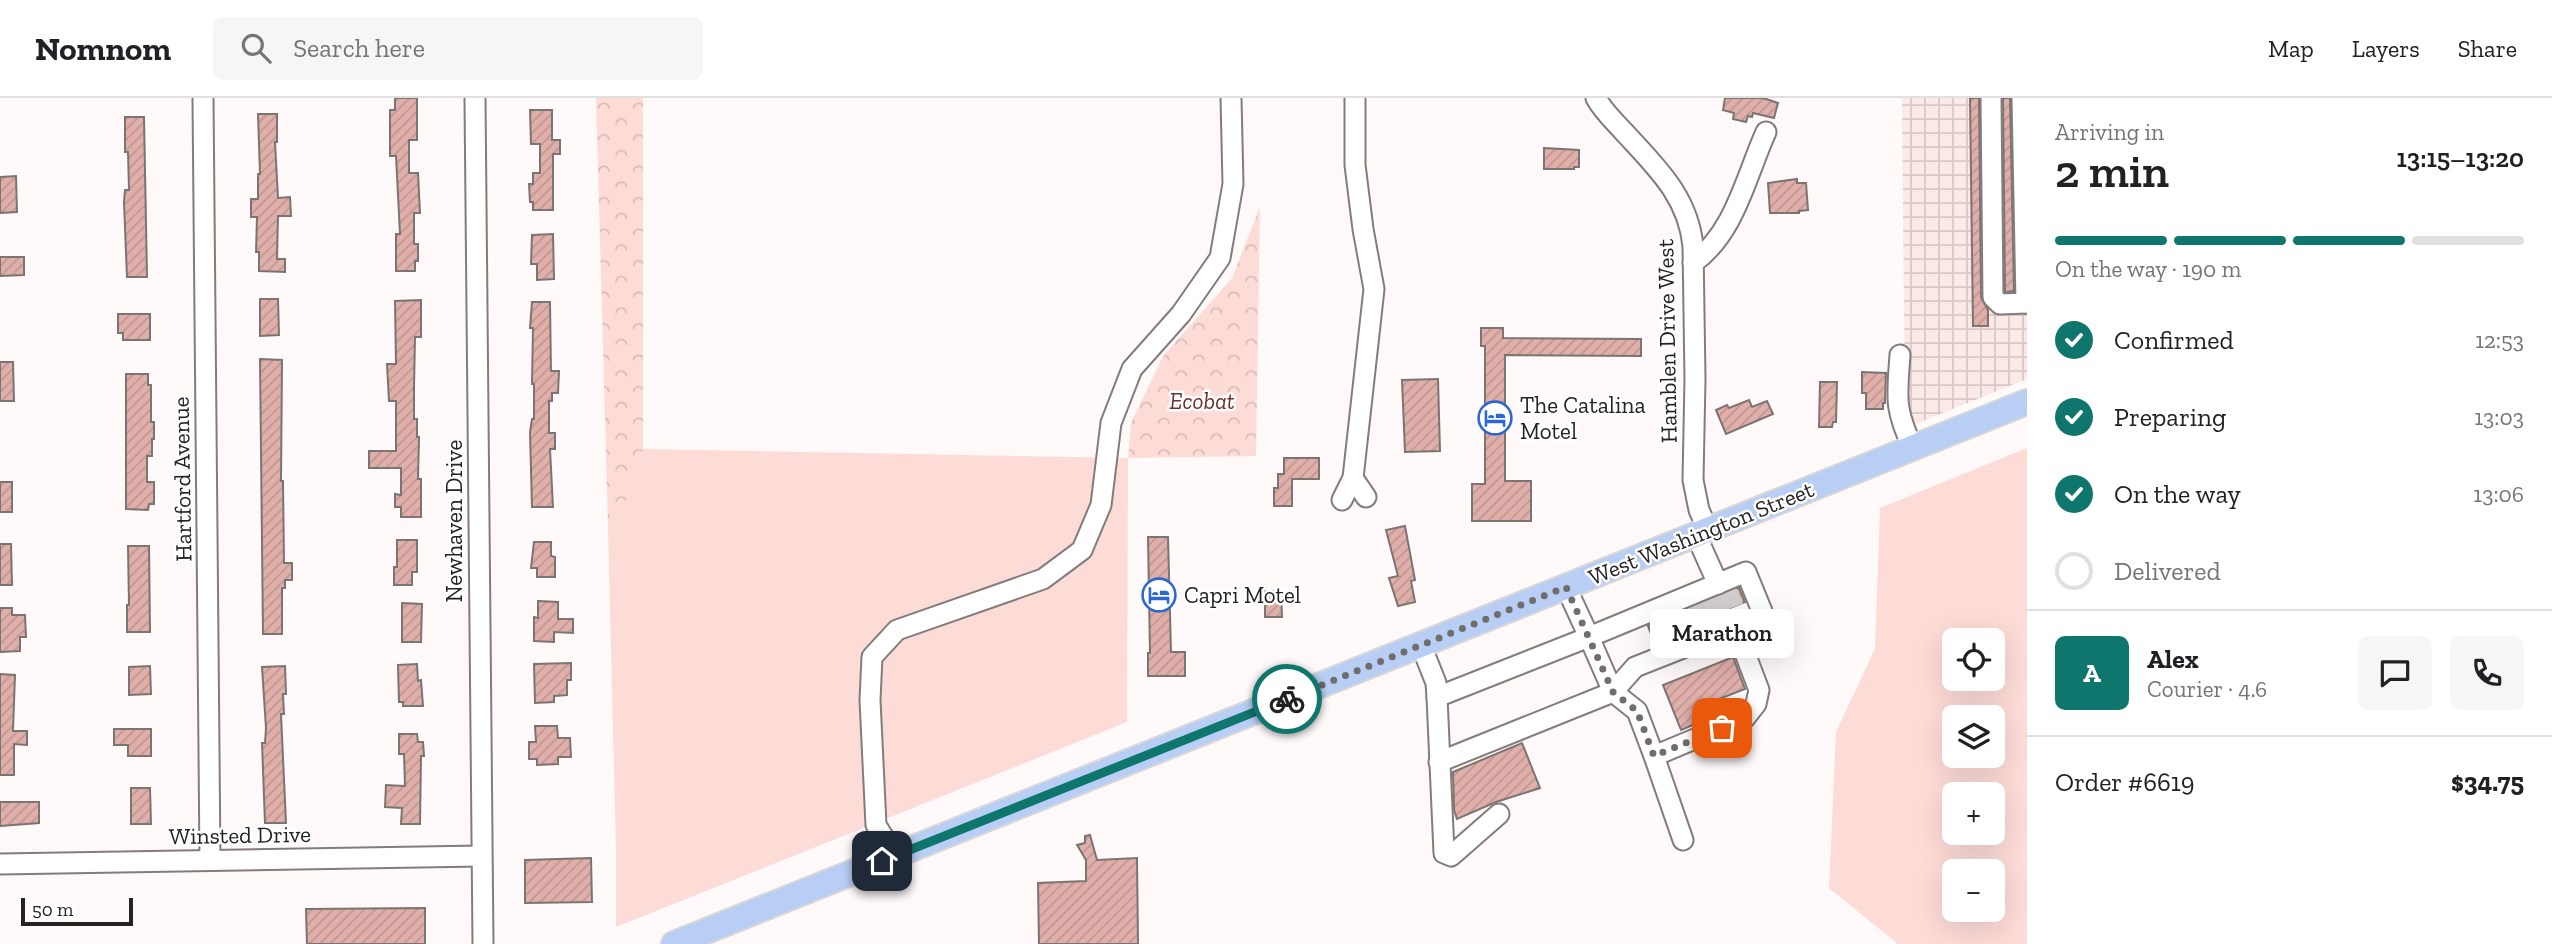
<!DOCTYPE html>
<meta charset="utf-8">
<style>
body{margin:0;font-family:"Zilla Slab",serif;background:#f6f6f6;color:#202124;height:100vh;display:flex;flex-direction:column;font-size:26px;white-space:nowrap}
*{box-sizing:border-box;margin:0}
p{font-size:23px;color:#757577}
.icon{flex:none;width:38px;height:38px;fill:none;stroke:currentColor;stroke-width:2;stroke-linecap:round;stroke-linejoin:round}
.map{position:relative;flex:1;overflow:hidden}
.drawer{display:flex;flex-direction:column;background:#fff;width:525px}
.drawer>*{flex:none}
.controls{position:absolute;left:1942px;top:530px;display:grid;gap:14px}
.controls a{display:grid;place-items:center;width:63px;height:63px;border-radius:10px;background:#fff;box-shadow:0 7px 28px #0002;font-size:35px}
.scale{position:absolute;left:21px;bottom:18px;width:112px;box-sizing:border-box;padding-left:7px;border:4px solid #252222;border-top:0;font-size:19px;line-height:24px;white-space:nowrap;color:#252222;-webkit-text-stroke:5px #fff;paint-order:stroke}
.pin{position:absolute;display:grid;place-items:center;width:60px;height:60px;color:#fff;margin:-30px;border-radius:14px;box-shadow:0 4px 10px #0006}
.courier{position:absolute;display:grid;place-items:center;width:70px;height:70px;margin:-35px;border:5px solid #0f766e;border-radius:50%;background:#fff;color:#222;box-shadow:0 2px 9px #0007}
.bubble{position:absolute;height:49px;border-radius:10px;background:#fff;box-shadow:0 7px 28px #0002;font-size:23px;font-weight:600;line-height:49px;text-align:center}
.overview em{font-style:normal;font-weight:600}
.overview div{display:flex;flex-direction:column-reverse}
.overview{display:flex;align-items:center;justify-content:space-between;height:119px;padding:0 28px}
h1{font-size:46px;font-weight:600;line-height:52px}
.bar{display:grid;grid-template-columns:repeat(4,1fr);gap:10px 7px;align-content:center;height:84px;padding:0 28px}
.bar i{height:9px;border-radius:5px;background:#e0e0e0}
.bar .active{background:#0f766e}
.bar p{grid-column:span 4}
.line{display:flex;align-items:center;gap:18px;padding:0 28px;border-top:2px solid #e0e0e0}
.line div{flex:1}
.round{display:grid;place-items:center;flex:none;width:74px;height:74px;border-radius:10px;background:#f6f6f6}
ol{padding:0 28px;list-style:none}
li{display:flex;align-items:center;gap:21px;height:77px}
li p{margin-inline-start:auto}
li .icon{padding:7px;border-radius:50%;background:#0f766e;color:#fff;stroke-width:4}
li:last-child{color:#757577}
li i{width:38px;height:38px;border:4px solid #e0e0e0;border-radius:50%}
header{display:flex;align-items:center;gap:42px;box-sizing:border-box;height:98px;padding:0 35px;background:#fff;border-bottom:2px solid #e0e0e0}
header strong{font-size:33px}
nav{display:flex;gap:38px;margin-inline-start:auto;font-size:24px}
.search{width:490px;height:63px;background:#f6f6f6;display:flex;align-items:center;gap:18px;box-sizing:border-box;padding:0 24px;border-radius:10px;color:#757577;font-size:26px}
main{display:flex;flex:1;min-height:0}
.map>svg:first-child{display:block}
.industrial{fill:url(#industrial-grid)}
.grass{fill:#fddbd7;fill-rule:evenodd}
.forest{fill:url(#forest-crowns)}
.building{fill:url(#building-hatch);stroke:#7b7473;stroke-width:2}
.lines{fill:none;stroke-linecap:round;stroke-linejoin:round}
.minor-tunnel{stroke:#d3cece;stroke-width:19;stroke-dasharray:19 10;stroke-linecap:butt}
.minor-casing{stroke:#847c7b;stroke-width:23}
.major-casing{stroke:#d8d7d7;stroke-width:28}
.minor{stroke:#fff;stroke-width:19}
.major{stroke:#b9cef4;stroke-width:24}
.done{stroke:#716d6d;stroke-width:7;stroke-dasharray:0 12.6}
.route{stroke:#0f766e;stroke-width:9}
.labels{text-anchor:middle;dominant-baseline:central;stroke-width:5;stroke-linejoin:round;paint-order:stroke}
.street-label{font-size:23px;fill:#252222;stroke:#fff}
.park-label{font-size:23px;font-style:italic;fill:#6e302c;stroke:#fff}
.poi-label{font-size:23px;fill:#252222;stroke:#fff;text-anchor:start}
</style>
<header>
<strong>Nomnom</strong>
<div class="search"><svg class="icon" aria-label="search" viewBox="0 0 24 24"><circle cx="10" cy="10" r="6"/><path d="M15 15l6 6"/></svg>Search here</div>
<nav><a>Map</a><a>Layers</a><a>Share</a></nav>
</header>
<main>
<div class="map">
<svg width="2027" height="846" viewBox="0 0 2027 846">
<defs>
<pattern id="industrial-grid" width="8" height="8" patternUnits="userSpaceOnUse" patternTransform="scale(1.75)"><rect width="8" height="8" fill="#fbe9e7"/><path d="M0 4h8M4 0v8" fill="none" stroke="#d7c8c6"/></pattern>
<pattern id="forest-crowns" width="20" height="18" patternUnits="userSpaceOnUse" patternTransform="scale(1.75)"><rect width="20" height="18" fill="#fddbd7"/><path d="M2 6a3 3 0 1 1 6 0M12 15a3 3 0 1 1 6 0" fill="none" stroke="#d9bcb8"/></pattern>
<pattern id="building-hatch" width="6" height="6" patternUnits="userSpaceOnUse" patternTransform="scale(1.75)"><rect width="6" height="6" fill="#e0afaa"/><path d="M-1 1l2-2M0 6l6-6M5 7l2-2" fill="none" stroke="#c09692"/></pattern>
</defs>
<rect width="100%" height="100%" fill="#fff9f9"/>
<path class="industrial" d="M1902,0H2027V281L1913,327L1905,317Z"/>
<g class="grass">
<path d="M2027,350V846H1898L1829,790L1836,634L1875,551L1880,410ZM1955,542H1993V581H1955ZM1955,620H1993V658H1955ZM1955,696H1993V735H1955ZM1955,774H1993V812H1955Z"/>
<path d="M643,351L1128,360L1127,624L616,829V751L608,428L621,417Z"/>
</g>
<g class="forest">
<path d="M596,0H643V351L621,417L608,428Z"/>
<path d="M1260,109L1256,358L1128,360L1131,325L1163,258L1232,180Z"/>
</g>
<g class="building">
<path d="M395,0H417V42H409V75H418L420,115H414V146H418V163H415V173H396V136H400L396,58H390V12H395Z"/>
<path d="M1725,0H1763L1778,5L1774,20L1753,15L1752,19L1748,18L1746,24L1733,21L1734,15L1723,12Z"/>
<path d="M1970,0H1979L1981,199L1988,212V228H1973Z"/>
<path d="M2003,0H2010L2014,193L2005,194Z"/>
<path d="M530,12H552V42H560V56H553V112H533V104H530L529,86H533V75H540V46H531Z"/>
<path d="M258,16H277V44H275L278,100L290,99L291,118H278L277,161H285V174L259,173V154H256L257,119H251V101H258V76H260Z"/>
<path d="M125,19H144L147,179H127L124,104L125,92H129L128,54H125Z"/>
<path d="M1544,50L1579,52V69H1574V71H1544Z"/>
<path d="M16,78L17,114L0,115V79Z"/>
<path d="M1797,81V85H1806L1808,112L1799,113V115H1770L1768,85Z"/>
<path d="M553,136L554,181L537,182V166H531L532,137Z"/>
<path d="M0,159H24V177L0,178Z"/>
<path d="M260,201H278L279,237L260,238Z"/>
<path d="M421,202V239H415L414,290V321H417V339H419L418,381H421V419H401V409H395V396L401,397V370H369V353H396V303H389L387,266H396L395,203Z"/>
<path d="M532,204H550L551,273H559L558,295H552V303H549V335H555V351H550L553,409H532L530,334L532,321H534V286H532L533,230H530Z"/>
<path d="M118,216H150V242H123V235H118Z"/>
<path d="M1481,230H1503V240L1641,241V258L1505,257V383H1531V423H1472V386H1485V248H1481Z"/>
<path d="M260,261L282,262L281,383H283L284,465H292V482H285V490H282V536H263Z"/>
<path d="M0,264H13L14,303H0Z"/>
<path d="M1862,274L1886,275L1885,305H1883V311H1866V295H1862Z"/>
<path d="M126,276H148V287H151V324H154V341H152V358H147V384H154V406H149L148,412L126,411Z"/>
<path d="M1438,281L1440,353L1405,354L1402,282Z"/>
<path d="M1820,284H1837L1836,324H1833L1832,329H1819Z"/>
<path d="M1749,302L1752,309L1767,303L1773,316L1726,336L1716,312L1727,307L1729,310Z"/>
<path d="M1284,360H1319V381H1292V408H1274V390H1278V376H1284Z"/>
<rect x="0" y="384" width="12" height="30"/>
<path d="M1405,428L1415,482L1411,483L1415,504L1398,508L1389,480L1398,478L1386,432Z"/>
<path d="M1148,439H1168L1171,554H1185V578H1148V555H1150Z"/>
<path d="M397,442H417V474H412V487H394V469H397Z"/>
<path d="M534,444H551V458L555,459V479H537V470H531Z"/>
<path d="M0,446H11L12,487H0Z"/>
<path d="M128,448H149L150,534H127V507H129Z"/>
<path d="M1739,490L1745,504L1653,541L1648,528Z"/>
<path d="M1265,493H1281L1282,519H1265Z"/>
<path d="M538,503L558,504V521H573V535L554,534V544L534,543V519L538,520Z"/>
<path d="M402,505L422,506L421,544H402Z"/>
<path d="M0,510H12V517H25L26,539H20V553L0,554Z"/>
<path d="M1733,559L1745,591L1714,603L1719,616L1681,632L1663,587Z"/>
<path d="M571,565V582H567V597L554,598V604L535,605L534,566Z"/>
<path d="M417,566L418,583L421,582L423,608H403V604H399L398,567Z"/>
<path d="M150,568L151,596L129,597V569Z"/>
<path d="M285,568L286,596H283L284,616H281L286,725H265L262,645H265L266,630L262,569Z"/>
<path d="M0,576L15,577L13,633H27V647L14,646V677H0Z"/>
<path d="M535,628H557L558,640H570L571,659H558V666L537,667V661H529V644H536Z"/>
<path d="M114,631H151V658H128V647H114Z"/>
<path d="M399,636H417L418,644H423L424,658H421L420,726H401L402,710L385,709L386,687L405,688L404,656H399Z"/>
<path d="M1522,645L1540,690L1496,704L1457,721L1454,712L1453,674Z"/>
<path d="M131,690H150L151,726H131Z"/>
<path d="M0,704H39V725L0,728Z"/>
<path d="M1090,737L1097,762L1137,760L1138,846H1039L1038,785L1086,783V762L1077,747L1085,745V738Z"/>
<path d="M591,760L592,804L525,805V762Z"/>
<path d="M425,810V846H307L306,811Z"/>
</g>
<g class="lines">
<g class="minor-tunnel">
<path d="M1727,492L1734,509"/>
<path d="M1711,499L1717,515"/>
<path d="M1694,505L1700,522"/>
<path d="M1678,512L1684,529"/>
<path d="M1660,519L1667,535"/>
</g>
<defs>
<g id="minor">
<path d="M203,0L210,762"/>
<path d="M475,0L483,846"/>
<path d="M1596,0C1603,13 1614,23 1624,34C1656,69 1688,98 1693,148L1695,281L1693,382L1699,412L1708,432"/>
<path d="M1991,0L1993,199L2000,206L2027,205"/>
<path d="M2022,0L2026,205"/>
<path d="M1693,165C1735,135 1746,78 1766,34"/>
<path d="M1900,257C1897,299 1894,311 1913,350"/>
<path d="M1353,380L1374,191L1363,131L1355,67V0"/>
<path d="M1342,402L1353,380L1366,399"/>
<path d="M1696,437L1718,486"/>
<path d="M1566,489L1589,539L1746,474L1764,518L1635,569L1613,594L1637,613L1654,658L1745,620L1756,606L1759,592L1735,529"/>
<path d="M1421,547L1436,585L1437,599L1589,539L1613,594L1439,664"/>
<path d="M1437,599L1444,755L1451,758L1499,716"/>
<path d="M1654,658L1683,742"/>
<path d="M895,758L876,727L870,602L872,559L897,532L1043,481L1082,452L1101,407L1111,325L1132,271L1181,216L1220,160L1233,86L1231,0"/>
<path d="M0,766L481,758"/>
</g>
<path id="major" d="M674,846L2027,304"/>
</defs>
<use href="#minor" class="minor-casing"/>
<use href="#major" class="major-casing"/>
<use href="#minor" class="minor"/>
<use href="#major" class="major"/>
</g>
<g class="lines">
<path class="done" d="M1287,601L1566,489L1613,594L1637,613L1654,658L1722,630"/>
<path class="route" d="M882,763L1287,601"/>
</g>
<defs>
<symbol id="hotel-ring" viewBox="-11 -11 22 22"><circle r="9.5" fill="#fff" stroke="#2d67d4" stroke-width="1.5"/><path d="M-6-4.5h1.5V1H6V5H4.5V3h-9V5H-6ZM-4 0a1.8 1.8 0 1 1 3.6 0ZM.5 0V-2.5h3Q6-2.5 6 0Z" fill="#2d67d4"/></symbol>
</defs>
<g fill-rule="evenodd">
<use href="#hotel-ring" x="1476" y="301" width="38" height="38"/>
<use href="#hotel-ring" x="1140" y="478" width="38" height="38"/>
</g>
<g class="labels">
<g class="street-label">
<text transform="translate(1667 243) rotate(-91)">Hamblen Drive West</text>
<text transform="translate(182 381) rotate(-91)">Hartford Avenue</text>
<text transform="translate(454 423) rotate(-90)">Newhaven Drive</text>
<text transform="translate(1701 435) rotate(-22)">West Washington Street</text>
<text transform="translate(240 737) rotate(-1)">Winsted Drive</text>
</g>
<g class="park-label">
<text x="1202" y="303">Ecobat</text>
</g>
<g class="poi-label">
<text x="1520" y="307">The Catalina<tspan x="1520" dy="26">Motel</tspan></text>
<text x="1184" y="497">Capri Motel</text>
</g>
</g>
</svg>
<div class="controls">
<a><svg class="icon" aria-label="locate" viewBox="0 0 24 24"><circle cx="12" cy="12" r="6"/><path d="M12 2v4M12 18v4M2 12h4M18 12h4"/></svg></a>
<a><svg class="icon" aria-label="layers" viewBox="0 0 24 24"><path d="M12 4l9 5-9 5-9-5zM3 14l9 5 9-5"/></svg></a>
<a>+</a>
<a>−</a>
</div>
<div class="scale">50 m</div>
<div class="pin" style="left:1722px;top:630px;background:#ea580c"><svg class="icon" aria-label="bag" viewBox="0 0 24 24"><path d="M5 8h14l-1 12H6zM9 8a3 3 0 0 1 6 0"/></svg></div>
<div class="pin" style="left:882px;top:763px;background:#1f2937"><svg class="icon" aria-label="home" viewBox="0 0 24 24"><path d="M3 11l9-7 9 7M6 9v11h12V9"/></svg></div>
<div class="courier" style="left:1287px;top:601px"><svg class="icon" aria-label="bike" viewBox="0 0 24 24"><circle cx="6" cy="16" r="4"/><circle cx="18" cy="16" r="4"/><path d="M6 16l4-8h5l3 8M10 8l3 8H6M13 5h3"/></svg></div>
<div class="bubble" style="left:1650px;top:511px;width:144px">Marathon</div>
</div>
<section class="drawer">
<div class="overview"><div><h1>2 min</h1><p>Arriving in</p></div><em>13:15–13:20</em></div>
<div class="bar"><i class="active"></i><i class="active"></i><i class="active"></i><i></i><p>On the way · 190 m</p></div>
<ol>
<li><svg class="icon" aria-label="check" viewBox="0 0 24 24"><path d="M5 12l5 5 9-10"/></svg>Confirmed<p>12:53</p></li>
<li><svg class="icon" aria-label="check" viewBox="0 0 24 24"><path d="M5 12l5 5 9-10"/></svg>Preparing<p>13:03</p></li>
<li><svg class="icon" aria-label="check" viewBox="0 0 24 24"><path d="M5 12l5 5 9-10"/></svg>On the way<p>13:06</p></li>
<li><i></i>Delivered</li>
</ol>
<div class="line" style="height:126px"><b class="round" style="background:#0f766e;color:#fff">A</b><div><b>Alex</b><p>Courier · 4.6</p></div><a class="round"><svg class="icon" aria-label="chat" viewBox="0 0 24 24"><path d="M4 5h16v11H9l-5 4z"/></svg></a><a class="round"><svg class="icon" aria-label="phone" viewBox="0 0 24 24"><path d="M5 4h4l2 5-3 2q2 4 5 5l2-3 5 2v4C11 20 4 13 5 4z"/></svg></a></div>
<div class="line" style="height:91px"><div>Order #6619</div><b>$34.75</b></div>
</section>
</main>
